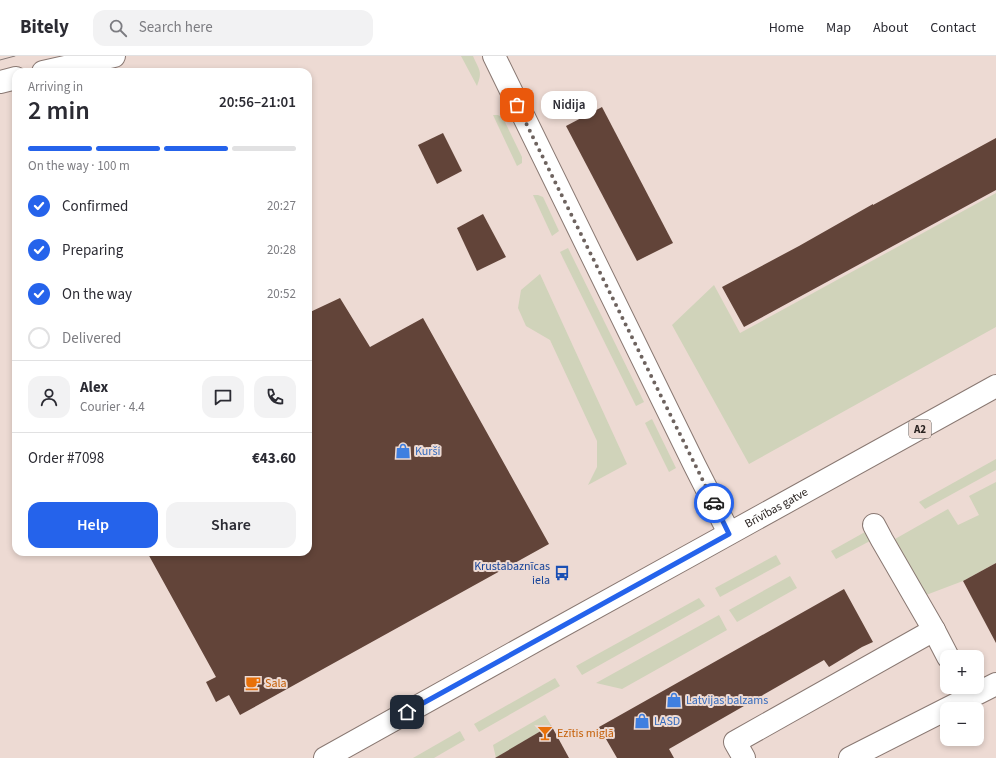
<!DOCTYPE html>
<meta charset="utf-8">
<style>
body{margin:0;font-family:"Source Sans 3",sans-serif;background:#f2f2f3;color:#2b2b33;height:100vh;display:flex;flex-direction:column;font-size:15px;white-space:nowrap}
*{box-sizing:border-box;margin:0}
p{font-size:13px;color:#7c7c81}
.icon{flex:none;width:22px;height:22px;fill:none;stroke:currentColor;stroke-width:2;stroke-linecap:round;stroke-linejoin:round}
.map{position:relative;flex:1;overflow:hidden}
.sheet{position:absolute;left:12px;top:12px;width:300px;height:488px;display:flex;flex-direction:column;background:#fff;border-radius:12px;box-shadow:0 2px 6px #0003}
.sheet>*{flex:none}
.tools{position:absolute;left:940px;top:594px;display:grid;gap:8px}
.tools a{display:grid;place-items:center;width:44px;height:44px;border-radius:8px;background:#fff;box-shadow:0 2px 6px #0003;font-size:20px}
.pin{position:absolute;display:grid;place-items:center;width:34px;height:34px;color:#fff;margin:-17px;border-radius:8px;box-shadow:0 2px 6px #0006}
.courier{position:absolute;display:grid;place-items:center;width:40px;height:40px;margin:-20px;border:3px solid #2563eb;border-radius:50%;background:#fff;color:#222;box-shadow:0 1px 5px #0007}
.bubble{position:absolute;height:28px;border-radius:12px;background:#fff;box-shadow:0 2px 6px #0003;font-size:13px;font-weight:600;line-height:28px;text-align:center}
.head em{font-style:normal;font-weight:600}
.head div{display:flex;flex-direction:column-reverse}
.head{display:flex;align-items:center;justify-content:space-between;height:68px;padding:0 16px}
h1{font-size:26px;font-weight:600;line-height:30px}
.bar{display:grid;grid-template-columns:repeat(4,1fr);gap:6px 4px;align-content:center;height:48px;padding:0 16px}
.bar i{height:5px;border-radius:3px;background:#e1e1e2}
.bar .current{background:#2563eb}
.bar p{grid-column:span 4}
.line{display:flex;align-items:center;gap:10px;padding:0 16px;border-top:1px solid #e1e1e2}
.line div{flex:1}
.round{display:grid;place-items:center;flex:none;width:42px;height:42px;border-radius:12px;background:#f2f2f3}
ol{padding:0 16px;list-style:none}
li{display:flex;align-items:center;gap:12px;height:44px}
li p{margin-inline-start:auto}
li .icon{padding:4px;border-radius:50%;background:#2563eb;color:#fff;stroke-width:4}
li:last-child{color:#7c7c81}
li i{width:22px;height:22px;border:2px solid #e1e1e2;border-radius:50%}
.button{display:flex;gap:8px;margin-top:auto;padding:8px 16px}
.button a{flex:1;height:46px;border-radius:12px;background:#2563eb;color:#fff;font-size:16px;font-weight:600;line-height:46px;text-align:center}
.button a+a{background:#f2f2f3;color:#2b2b33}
header{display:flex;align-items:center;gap:24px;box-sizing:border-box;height:56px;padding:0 20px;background:#fff;border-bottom:1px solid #e1e1e2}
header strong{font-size:19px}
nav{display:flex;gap:22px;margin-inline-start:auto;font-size:14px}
.search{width:280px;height:36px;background:#f2f2f3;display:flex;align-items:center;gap:10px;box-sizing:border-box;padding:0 14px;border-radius:12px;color:#7c7c81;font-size:15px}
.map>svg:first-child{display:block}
.green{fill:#d0d3ba}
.building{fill:#624439}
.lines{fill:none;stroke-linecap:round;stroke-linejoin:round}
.minor-casing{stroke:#897872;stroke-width:24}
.highway-casing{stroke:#897872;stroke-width:24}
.minor{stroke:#fff;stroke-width:22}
.highway{stroke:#fff;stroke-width:22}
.tram{stroke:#877a76;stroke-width:1}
.done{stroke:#6e635f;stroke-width:4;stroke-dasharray:0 7.2}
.route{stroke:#2563eb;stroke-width:5}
.labels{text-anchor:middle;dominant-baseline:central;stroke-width:4;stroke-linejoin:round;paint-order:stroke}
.shield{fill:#eddad3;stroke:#645a56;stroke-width:1}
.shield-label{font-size:11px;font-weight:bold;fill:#2a2321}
.shop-label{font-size:12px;fill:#366cbe;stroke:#eddad3;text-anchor:start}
.street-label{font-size:12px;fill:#2a2321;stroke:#eddad3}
.transit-label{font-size:12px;fill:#164399;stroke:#eddad3;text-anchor:end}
.food-label{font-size:12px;fill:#c56008;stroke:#eddad3;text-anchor:start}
</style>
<header>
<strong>Bitely</strong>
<div class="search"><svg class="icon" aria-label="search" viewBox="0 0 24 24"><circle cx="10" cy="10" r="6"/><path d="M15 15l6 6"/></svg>Search here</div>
<nav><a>Home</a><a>Map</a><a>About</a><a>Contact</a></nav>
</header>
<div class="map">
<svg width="996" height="702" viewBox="0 0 996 702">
<rect width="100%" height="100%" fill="#eddad3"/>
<g class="green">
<path d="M461,0H473C479,14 483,15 477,30Z"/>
<path d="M493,59H498L503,62L522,101V107L517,110Z"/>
<path d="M996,137V271L749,408L672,269L714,229L740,277Z"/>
<path d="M533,139H538L543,141L559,175L552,180Z"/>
<path d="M568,192L644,346L636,350L560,196Z"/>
<path d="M540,218L627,408L588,429L597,411V385L550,284L526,270L518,252L521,234Z"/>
<path d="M652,363L676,412L669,416L645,367Z"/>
<path d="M996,403V414L925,453L919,446Z"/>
<path d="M996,426V507L963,525L926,539L895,483L948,453L958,469L979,459L969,440Z"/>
<path d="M865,476L870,485L836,503L831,495Z"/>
<path d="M776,499L781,508L720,541L715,532Z"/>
<path d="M790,520L797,532L737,566L729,554Z"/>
<path d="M699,542L705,550L582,619L576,610Z"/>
<path d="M719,559L727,574L622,633L596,627Z"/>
<path d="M555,622L560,630L479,676L474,668Z"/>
<path d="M545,659L551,669L496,702L493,689Z"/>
<path d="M460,675L465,684L434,702H413Z"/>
</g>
<g class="building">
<path d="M602,51L673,187L637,205L566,70Z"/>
<path d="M443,77L462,115L437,128L418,89Z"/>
<path d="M996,82V134L744,271L722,231L799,190L873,148V149Z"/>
<path d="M483,158L506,201L477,215L457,172Z"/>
<path d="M340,242L370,291L423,262L549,488L240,659L229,639L216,646L206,626L216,621L147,496H308V257Z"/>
<path d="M996,507V587L963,525Z"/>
<path d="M844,533L873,586L862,591L829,611L824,604L669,693L674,702H617L599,671Z"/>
<path d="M551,669L569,702H495Z"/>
</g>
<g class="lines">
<defs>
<g id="minor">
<path d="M494,0L695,410L729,477"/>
<path d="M43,16L114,0"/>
<path d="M0,26L16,22"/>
<path d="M874,469L882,484L934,574L948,601"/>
<path d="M744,702L735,686L934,574"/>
<path d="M850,702L996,628"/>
</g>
<g id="highway">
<path id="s1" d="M325,702L544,580L687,501L996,330"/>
</g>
</defs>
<use href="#minor" class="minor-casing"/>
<use href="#highway" class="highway-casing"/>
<use href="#minor" class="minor"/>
<use href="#highway" class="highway"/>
<path class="tram" d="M0,4L15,0"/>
</g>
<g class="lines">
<path class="done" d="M517,49L714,447"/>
<path class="route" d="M407,656L729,478L714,447"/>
</g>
<defs>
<symbol id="shop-bare" viewBox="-9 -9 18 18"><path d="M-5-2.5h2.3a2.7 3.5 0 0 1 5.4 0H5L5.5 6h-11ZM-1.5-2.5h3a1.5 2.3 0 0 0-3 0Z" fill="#3f7fe0" stroke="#eddad3" stroke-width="2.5" paint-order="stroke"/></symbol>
<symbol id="bus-bare" viewBox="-9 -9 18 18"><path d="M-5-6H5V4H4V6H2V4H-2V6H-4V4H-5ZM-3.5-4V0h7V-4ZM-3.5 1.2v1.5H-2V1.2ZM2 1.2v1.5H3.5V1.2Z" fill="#1a4fb4" stroke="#eddad3" stroke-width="2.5" paint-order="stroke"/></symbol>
<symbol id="cafe-bare" viewBox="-9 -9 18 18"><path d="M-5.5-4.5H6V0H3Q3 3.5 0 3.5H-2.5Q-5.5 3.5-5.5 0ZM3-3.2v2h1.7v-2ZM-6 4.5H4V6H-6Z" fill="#e8710a" stroke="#eddad3" stroke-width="2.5" paint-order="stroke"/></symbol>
<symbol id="bar-bare" viewBox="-9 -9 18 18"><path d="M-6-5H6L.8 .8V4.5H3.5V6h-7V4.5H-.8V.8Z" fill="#e8710a" stroke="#eddad3" stroke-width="2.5" paint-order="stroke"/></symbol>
</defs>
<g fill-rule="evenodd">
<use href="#shop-bare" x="392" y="384" width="22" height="22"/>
<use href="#bus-bare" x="551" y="506" width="22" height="22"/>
<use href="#cafe-bare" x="242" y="616" width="22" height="22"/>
<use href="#shop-bare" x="663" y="633" width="22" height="22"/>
<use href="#shop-bare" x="631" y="654" width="22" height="22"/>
<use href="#bar-bare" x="534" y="666" width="22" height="22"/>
</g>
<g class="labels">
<rect class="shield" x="909" y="364" width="22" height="18" rx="3"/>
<g class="shield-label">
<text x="920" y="373">A2</text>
</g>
<g class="shop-label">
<text x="415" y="395">Kurši</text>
<text x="686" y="644">Latvijas balzams</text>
<text x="654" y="665">LASD</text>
</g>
<g class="street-label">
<text stroke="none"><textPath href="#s1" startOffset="516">Brīvības gatve</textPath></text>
</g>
<g class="transit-label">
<text x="550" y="510">Krustabaznīcas<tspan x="550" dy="14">iela</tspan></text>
</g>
<g class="food-label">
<text x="265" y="627">Sala</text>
<text x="557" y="677">Ezītis miglā</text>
</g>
</g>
</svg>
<div class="tools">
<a>+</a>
<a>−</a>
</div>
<div class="pin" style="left:517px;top:49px;background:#ea580c"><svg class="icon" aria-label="bag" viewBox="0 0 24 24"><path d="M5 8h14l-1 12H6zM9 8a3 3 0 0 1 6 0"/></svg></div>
<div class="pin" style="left:407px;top:656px;background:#1f2937"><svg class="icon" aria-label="home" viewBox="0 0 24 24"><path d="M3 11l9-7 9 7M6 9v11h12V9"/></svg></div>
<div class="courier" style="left:714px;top:447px"><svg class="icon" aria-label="car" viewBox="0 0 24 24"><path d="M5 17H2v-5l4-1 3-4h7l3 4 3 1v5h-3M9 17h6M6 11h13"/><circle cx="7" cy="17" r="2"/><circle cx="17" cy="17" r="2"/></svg></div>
<div class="bubble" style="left:541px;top:35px;width:56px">Nidija</div>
<section class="sheet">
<div class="head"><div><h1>2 min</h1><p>Arriving in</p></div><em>20:56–21:01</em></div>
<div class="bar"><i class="current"></i><i class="current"></i><i class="current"></i><i></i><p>On the way · 100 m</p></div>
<ol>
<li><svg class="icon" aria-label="check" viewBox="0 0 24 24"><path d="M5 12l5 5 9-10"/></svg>Confirmed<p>20:27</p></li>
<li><svg class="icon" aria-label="check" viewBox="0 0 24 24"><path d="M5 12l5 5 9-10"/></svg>Preparing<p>20:28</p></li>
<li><svg class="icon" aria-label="check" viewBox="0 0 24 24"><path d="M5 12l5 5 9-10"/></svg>On the way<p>20:52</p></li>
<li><i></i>Delivered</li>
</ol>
<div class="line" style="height:72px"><a class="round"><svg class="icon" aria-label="person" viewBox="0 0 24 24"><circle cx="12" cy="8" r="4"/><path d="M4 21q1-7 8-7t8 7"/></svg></a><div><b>Alex</b><p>Courier · 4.4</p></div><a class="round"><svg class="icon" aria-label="chat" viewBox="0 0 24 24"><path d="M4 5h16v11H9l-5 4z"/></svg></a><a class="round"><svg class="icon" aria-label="phone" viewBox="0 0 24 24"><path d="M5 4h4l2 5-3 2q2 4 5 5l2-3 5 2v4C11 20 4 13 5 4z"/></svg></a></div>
<div class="line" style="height:52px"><div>Order #7098</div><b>€43.60</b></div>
<div class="button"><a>Help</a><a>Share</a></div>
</section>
</div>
